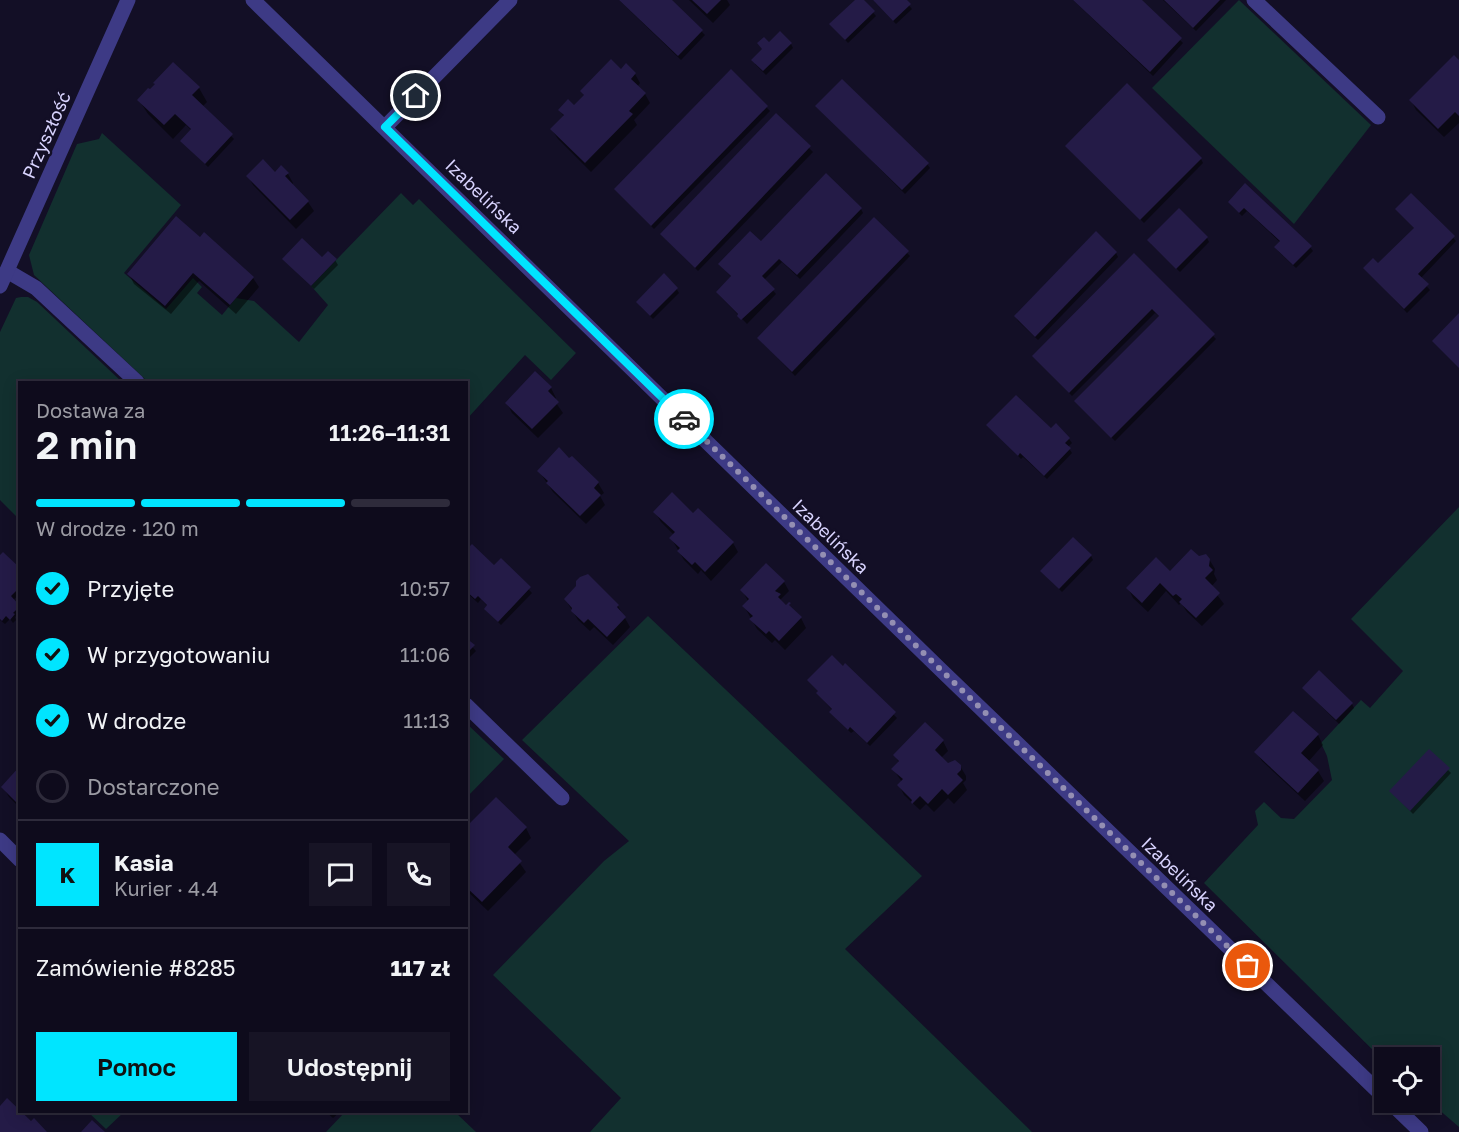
<!DOCTYPE html>
<html lang="pl">
<meta charset="utf-8">
<style>
body{margin:0;font-family:"Golos Text",sans-serif;background:#171425;color:#f1f3f6;height:100vh;display:flex;flex-direction:column;font-size:22px;white-space:nowrap}
*{box-sizing:border-box;margin:0}
p{font-size:20px;color:#9b9ba3}
.icon{flex:none;width:33px;height:33px;fill:none;stroke:currentColor;stroke-width:2;stroke-linecap:round;stroke-linejoin:round}
.map{position:relative;flex:1;overflow:hidden}
.sheet{position:absolute;left:18px;top:381px;width:450px;height:732px;display:flex;flex-direction:column;background:#0e0b1c;border-radius:0px;box-shadow:0 3px 15px #0003,0 0 0 2px #2e2b3b}
.sheet>*{flex:none}
.fabs{position:absolute;left:1374px;top:1047px;display:grid;gap:12px}
.fabs a{display:grid;place-items:center;width:66px;height:66px;border-radius:0px;background:#0e0b1c;box-shadow:0 3px 15px #0003,0 0 0 2px #2e2b3b;font-size:30px}
.pin{position:absolute;display:grid;place-items:center;width:51px;height:51px;color:#fff;margin:-26px;border:3px solid #fff;border-radius:50%;box-shadow:0 2px 6px #0007}
.courier{position:absolute;display:grid;place-items:center;width:60px;height:60px;margin:-30px;border:4px solid #00e5ff;border-radius:50%;background:#fff;color:#222;box-shadow:0 2px 8px #0007}
.summary em{font-style:normal;font-weight:600}
.summary div{display:flex;flex-direction:column-reverse}
.summary{display:flex;align-items:center;justify-content:space-between;height:102px;padding:0 18px}
h1{font-size:39px;font-weight:600;line-height:45px}
.bar{display:grid;grid-template-columns:repeat(4,1fr);gap:9px 6px;align-content:center;height:72px;padding:0 18px}
.bar i{height:8px;border-radius:4px;background:#2e2b3b}
.bar .selected{background:#00e5ff}
.bar p{grid-column:span 4}
.line{display:flex;align-items:center;gap:15px;padding:0 18px;border-top:2px solid #2e2b3b}
.line div{flex:1}
.round{display:grid;place-items:center;flex:none;width:63px;height:63px;border-radius:0px;background:#171425}
ol{padding:0 18px;list-style:none}
li{display:flex;align-items:center;gap:18px;height:66px}
li p{margin-inline-start:auto}
li .icon{padding:6px;border-radius:50%;background:#00e5ff;color:#111;stroke-width:4}
li:last-child{color:#9b9ba3}
li i{width:33px;height:33px;border:3px solid #2e2b3b;border-radius:50%}
.primary-button{display:flex;gap:12px;margin-top:auto;padding:12px 18px}
.primary-button a{flex:1;height:69px;border-radius:0px;background:#00e5ff;color:#111;font-size:24px;font-weight:600;line-height:69px;text-align:center}
.primary-button a+a{background:#171425;color:#f1f3f6}
.map>svg:first-child{display:block}
.green{fill:#12302f}
.shadow{fill:#0007}
.building{fill:#241b47}
.lines{fill:none;stroke-linecap:round;stroke-linejoin:round}
.minor{stroke:#3d3a85;stroke-width:15}
.done{stroke:#948fb3;stroke-width:6;stroke-dasharray:0 10.8}
.route{stroke:#00e5ff;stroke-width:8}
.labels{text-anchor:middle;dominant-baseline:central;stroke-width:5;stroke-linejoin:round;paint-order:stroke}
.street-label{font-size:18px;fill:#d9d4ff;stroke:#130f26}
</style>
<div class="map">
<svg width="1459" height="1132" viewBox="0 0 1459 1132">
<rect width="100%" height="100%" fill="#130f26"/>
<g class="green">
<path d="M1239,0L1371,125L1294,224L1152,88Z"/>
<path d="M102,133L181,205L124,273L166,309L193,278L202,287L197,293L222,315L236,298L254,301L299,342L328,305L311,286L401,193L413,205L419,199L576,353L551,380L525,355L467,419L466,382H148L34,275L29,255L77,144L99,139Z"/>
<path d="M21,297H28L37,302L122,382H20L19,519L0,500V332L16,298Z"/>
<path d="M1459,507V1127L1430,1102V1058H1384V1061L1204,883L1258,825L1255,811L1264,802L1281,818L1294,819L1332,780L1327,756L1321,743L1361,700L1370,708L1403,671L1351,619Z"/>
<path d="M648,616L922,876L845,949L1032,1132H590L621,1098L493,975L604,861L629,841L522,740Z"/>
<path d="M466,723L504,759L467,797H466Z"/>
<path d="M88,1112H124L106,1129Z"/>
<path d="M345,1112H455L476,1132H326Z"/>
</g>
<g class="shadow">
<path d="M619,0H670L705,35L681,60Z"/>
<path d="M689,0H727L730,5L713,23Z"/>
<path d="M857,0H862L876,16L848,43L831,24Z"/>
<path d="M873,0H904L912,9L896,24Z"/>
<path d="M1073,0H1139L1183,43L1153,76Z"/>
<path d="M1163,0H1226L1196,31Z"/>
<path d="M769,44H791L793,48L766,75L755,64Z"/>
<path d="M1459,63V123L1444,137L1416,110L1411,100Z"/>
<path d="M621,71L635,74L640,83L637,87L645,94L650,103L634,120L637,125L591,172L558,139L552,130L564,117L560,110L574,107L585,97L582,91Z"/>
<path d="M731,71L770,111L654,229L616,190Z"/>
<path d="M199,88L207,102L202,107L234,139L208,167L182,141L192,131L186,125L173,139L148,114L139,100Z"/>
<path d="M817,106L927,164L930,168L905,194Z"/>
<path d="M776,115L813,152L698,271L662,234Z"/>
<path d="M1067,146L1201,159L1203,163L1144,223Z"/>
<path d="M288,174L293,183L292,185L308,202L314,211L296,229L253,185L248,176Z"/>
<path d="M1246,185L1310,247L1313,251L1296,268L1279,252L1276,248L1281,243L1247,211L1242,216L1232,206L1230,202Z"/>
<path d="M1411,195L1456,241L1420,279L1430,290L1407,313L1365,268L1378,266L1415,229L1397,209Z"/>
<path d="M861,209L863,213L800,279L782,262L764,280L776,294L747,324L720,296L717,292L732,278L720,264Z"/>
<path d="M874,219L910,256L795,376L759,338Z"/>
<path d="M1207,238L1209,242L1180,272L1151,244Z"/>
<path d="M200,239L253,278L259,287L236,314L199,281L171,314L134,284L129,274Z"/>
<path d="M1116,253L1118,257L1038,340L1018,321L1016,317Z"/>
<path d="M1134,255L1216,339L1115,441L1079,405L1160,317L1155,313L1072,396L1033,356Z"/>
<path d="M322,259L335,260L338,265L314,289L284,260Z"/>
<path d="M676,288L679,293L653,319L640,306Z"/>
<path d="M551,388L556,398L554,400L563,413L538,438L512,413L507,403Z"/>
<path d="M988,425L1051,430L1069,439L1072,443L1068,447L1072,453L1047,479L1023,457L1021,459Z"/>
<path d="M572,458L598,483L604,493L600,496L605,505L586,524L553,492L539,471Z"/>
<path d="M655,512L693,515L733,543L738,552L711,581L701,570L698,574L684,560L671,538L674,535L661,522Z"/>
<path d="M466,552L494,567L501,560L532,593L501,625L490,614L487,610L488,607L481,599L478,603L466,592Z"/>
<path d="M1091,556L1093,560L1062,592L1042,572Z"/>
<path d="M0,557L20,570V594L13,600L20,607V613L15,617L16,620L13,623L10,619L5,624L0,620Z"/>
<path d="M1198,557L1209,559L1215,569L1214,574L1217,580L1211,587L1224,604L1202,626L1187,612L1181,603L1179,605L1166,591L1148,612L1133,598L1128,588L1170,573Z"/>
<path d="M784,582L789,591L780,600L801,618L806,628L785,650L775,640L772,643L757,629L744,606L748,601L742,590Z"/>
<path d="M565,599L618,606L630,627L613,645L594,627L590,631L578,620Z"/>
<path d="M466,640L476,651L466,661Z"/>
<path d="M845,666L897,718L870,746L854,731L851,733L834,716L832,710L818,694Z"/>
<path d="M1307,692L1352,704L1354,708L1339,724Z"/>
<path d="M1293,713L1318,735L1323,745L1308,762L1318,771L1324,781L1305,801L1262,761L1256,752Z"/>
<path d="M943,741L948,751L941,758L948,765L960,766L966,776V780L963,783L967,790L954,804L948,798L934,812L926,804L920,810L904,795L899,785L902,782L893,769L899,763L895,755Z"/>
<path d="M1429,751L1451,773L1413,814L1391,791Z"/>
<path d="M20,769V808L9,797L3,787Z"/>
<path d="M496,799L526,828L531,838L514,855L526,872L488,911L466,890V829Z"/>
<path d="M326,1112H340L333,1118Z"/>
</g>
<g class="building">
<path d="M619,0H672L703,30L678,56Z"/>
<path d="M692,0H721L707,14Z"/>
<path d="M855,0H864L875,11L845,40L829,24Z"/>
<path d="M873,0H907L911,4L893,21Z"/>
<path d="M1073,0H1142L1182,38L1150,72Z"/>
<path d="M1164,0H1220L1193,28Z"/>
<path d="M780,31L792,43L763,71L751,60L762,49L757,43L764,37L769,42Z"/>
<path d="M1454,55L1459,60V116L1455,112L1438,129L1409,100Z"/>
<path d="M611,59L621,69L626,63L636,73L631,79L646,93L629,111L633,114L585,163L550,129L564,115L558,110L568,99L574,105L584,95L580,91Z"/>
<path d="M173,62L200,87L192,95L233,134L205,164L180,141L191,129L175,114L164,125L137,100L148,88L150,89L155,84L153,83Z"/>
<path d="M731,69L768,106L651,226L614,189Z"/>
<path d="M842,79L929,163L902,190L815,106Z"/>
<path d="M1127,83L1202,158L1140,220L1065,146Z"/>
<path d="M776,113L811,146L695,268L660,234Z"/>
<path d="M263,159L275,172L281,165L289,173L285,176L309,201L290,220L246,176Z"/>
<path d="M826,173L862,208L797,275L779,259L762,276L775,289L741,320L737,316L738,314L716,292L731,276L718,264L750,231L761,241Z"/>
<path d="M1245,183L1312,246L1293,265L1274,247L1280,241L1244,208L1239,213L1228,202Z"/>
<path d="M1411,193L1455,236L1418,274L1429,284L1404,309L1363,268L1373,258L1378,263L1414,228L1395,209Z"/>
<path d="M1179,208L1208,237L1176,269L1147,240Z"/>
<path d="M176,216L200,237L204,232L254,277L230,305L193,273L165,306L127,274Z"/>
<path d="M874,217L909,251L792,372L757,338Z"/>
<path d="M1096,231L1117,252L1035,337L1014,316Z"/>
<path d="M302,238L322,257L328,251L337,259L311,286L282,259Z"/>
<path d="M1134,253L1215,334L1111,438L1074,401L1159,316L1152,309L1069,393L1032,356Z"/>
<path d="M664,273L678,288L650,316L636,302Z"/>
<path d="M1459,313V368L1432,341Z"/>
<path d="M535,371L552,387L548,391L559,402L532,429L505,403Z"/>
<path d="M1016,395L1051,428L1056,423L1070,438L1065,443L1071,448L1044,476L1020,453L1018,456L986,425Z"/>
<path d="M559,447L569,458L572,456L599,482L594,488L601,495L580,516L546,483L548,481L537,471Z"/>
<path d="M672,492L693,513L698,508L734,542L705,572L695,562L692,565L677,551L680,548L669,538L675,532L653,512Z"/>
<path d="M1073,537L1092,555L1059,589L1040,571Z"/>
<path d="M472,544L494,565L501,558L531,587L498,622L484,609L487,605L478,596L475,599L466,591V550Z"/>
<path d="M1191,549L1199,556L1206,554L1210,559L1209,566L1213,570L1205,578L1220,593L1196,618L1179,602L1182,599L1176,594L1173,596L1160,583L1142,603L1126,588L1156,557L1170,571Z"/>
<path d="M3,552L20,568V587L11,596L20,606L13,613L15,614L10,620L6,616L2,621L0,619V555Z"/>
<path d="M766,563L785,581L775,591L781,594L778,597L786,605L789,602L791,603L789,605L802,617L779,641L769,631L766,634L749,619L753,616L742,606L749,599L740,590Z"/>
<path d="M588,574L619,605L617,607L626,617L607,637L588,619L584,623L571,611L572,608L564,599L576,586V581L580,577Z"/>
<path d="M466,638L475,645L466,654Z"/>
<path d="M832,655L843,666L845,663L896,712L867,743L850,727L848,730L829,712L832,709L816,693L818,691L807,680Z"/>
<path d="M1319,670L1353,703L1336,720L1302,688Z"/>
<path d="M1293,711L1319,734L1301,753L1319,770L1298,793L1254,752Z"/>
<path d="M925,722L944,740L935,750L948,763L955,760L961,765V770L957,774L963,780L948,795L942,789L928,804L920,796L912,804L911,802L912,800L897,785L903,779L891,769L899,761L893,755Z"/>
<path d="M1429,749L1450,768L1410,811L1389,791Z"/>
<path d="M20,766V806L1,787Z"/>
<path d="M496,797L527,827L508,847L522,861L482,902L466,887V827Z"/>
<path d="M7,1098L31,1121L34,1118L47,1132H0V1106Z"/>
<path d="M92,1120L105,1132H81Z"/>
</g>
<g class="lines">
<g class="minor">
<path d="M253,0L941,670L1384,1097"/>
<path d="M1254,0L1378,117"/>
<path d="M385,127L510,0"/>
<path d="M7,271L36,288L137,382"/>
<path d="M0,286L128,0"/>
<path d="M466,705L562,798"/>
<path d="M0,840L20,860"/>
<path d="M1390,1102L1421,1132"/>
</g>
</g>
<g class="lines">
<path class="done" d="M684,419L941,670L1248,966"/>
<path class="route" d="M416,96L385,127L684,419"/>
</g>
<g class="labels">
<g class="street-label">
<text transform="translate(46 135) rotate(-66)">Przyszłość</text>
<text transform="translate(484 196) rotate(44)">Izabelińska</text>
<text transform="translate(831 536) rotate(44)">Izabelińska</text>
<text transform="translate(1180 874) rotate(44)">Izabelińska</text>
</g>
</g>
</svg>
<div class="fabs">
<a><svg class="icon" aria-label="locate" viewBox="0 0 24 24"><circle cx="12" cy="12" r="6"/><path d="M12 2v4M12 18v4M2 12h4M18 12h4"/></svg></a>
</div>
<div class="pin" style="left:1248px;top:966px;background:#ea580c"><svg class="icon" aria-label="bag" viewBox="0 0 24 24"><path d="M5 8h14l-1 12H6zM9 8a3 3 0 0 1 6 0"/></svg></div>
<div class="pin" style="left:416px;top:96px;background:#1f2937"><svg class="icon" aria-label="home" viewBox="0 0 24 24"><path d="M3 11l9-7 9 7M6 9v11h12V9"/></svg></div>
<div class="courier" style="left:684px;top:419px"><svg class="icon" aria-label="car" viewBox="0 0 24 24"><path d="M5 17H2v-5l4-1 3-4h7l3 4 3 1v5h-3M9 17h6M6 11h13"/><circle cx="7" cy="17" r="2"/><circle cx="17" cy="17" r="2"/></svg></div>
<section class="sheet">
<div class="summary"><div><h1>2 min</h1><p>Dostawa za</p></div><em>11:26–11:31</em></div>
<div class="bar"><i class="selected"></i><i class="selected"></i><i class="selected"></i><i></i><p>W drodze · 120 m</p></div>
<ol>
<li><svg class="icon" aria-label="check" viewBox="0 0 24 24"><path d="M5 12l5 5 9-10"/></svg>Przyjęte<p>10:57</p></li>
<li><svg class="icon" aria-label="check" viewBox="0 0 24 24"><path d="M5 12l5 5 9-10"/></svg>W przygotowaniu<p>11:06</p></li>
<li><svg class="icon" aria-label="check" viewBox="0 0 24 24"><path d="M5 12l5 5 9-10"/></svg>W drodze<p>11:13</p></li>
<li><i></i>Dostarczone</li>
</ol>
<div class="line" style="height:108px"><b class="round" style="background:#00e5ff;color:#111">K</b><div><b>Kasia</b><p>Kurier · 4.4</p></div><a class="round"><svg class="icon" aria-label="chat" viewBox="0 0 24 24"><path d="M4 5h16v11H9l-5 4z"/></svg></a><a class="round"><svg class="icon" aria-label="phone" viewBox="0 0 24 24"><path d="M5 4h4l2 5-3 2q2 4 5 5l2-3 5 2v4C11 20 4 13 5 4z"/></svg></a></div>
<div class="line" style="height:78px"><div>Zamówienie #8285</div><b>117 zł</b></div>
<div class="primary-button"><a>Pomoc</a><a>Udostępnij</a></div>
</section>
</div>
